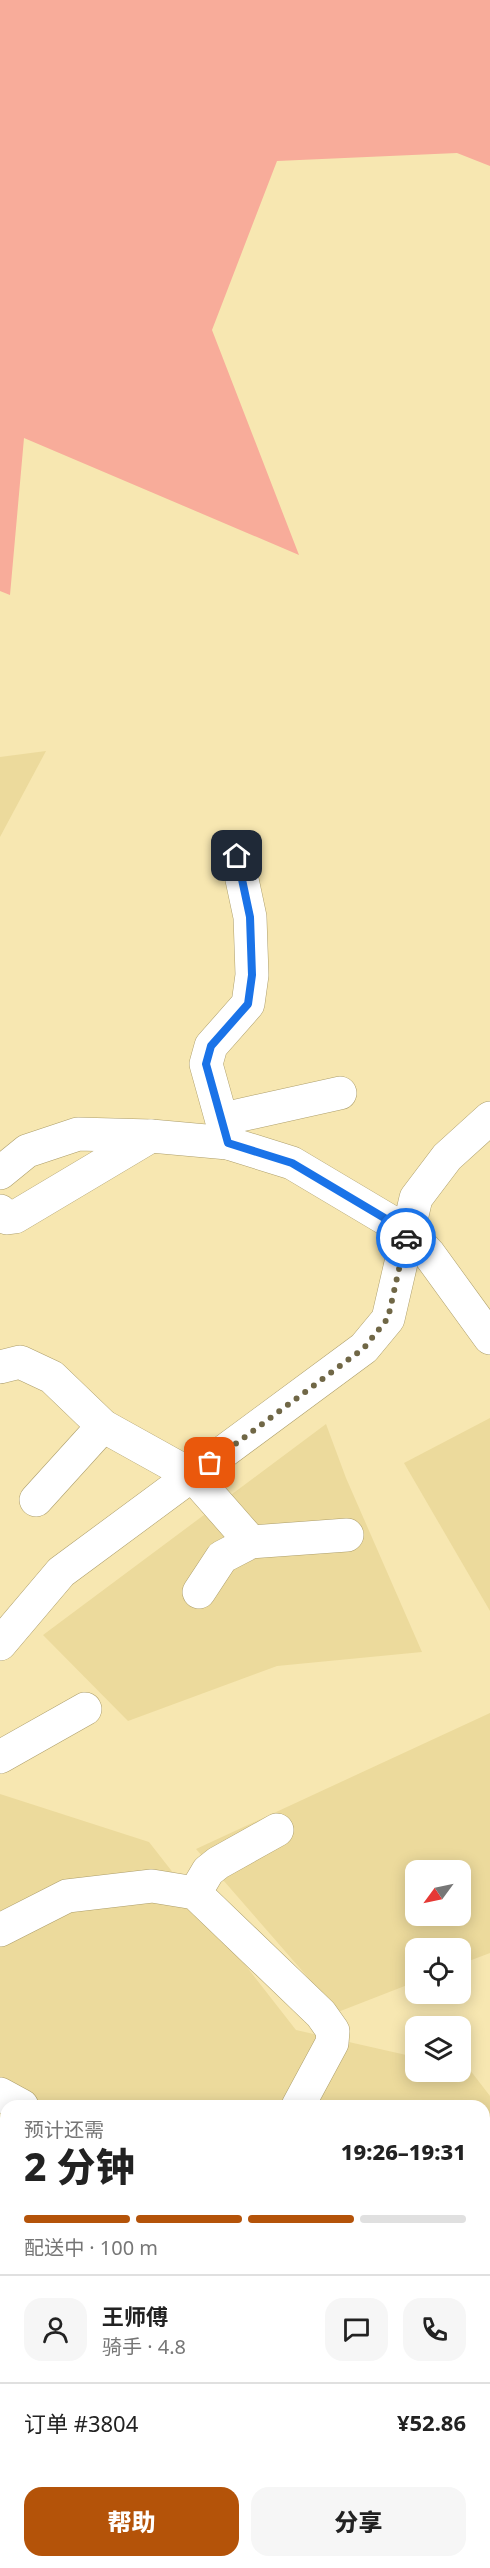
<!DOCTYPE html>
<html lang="zh">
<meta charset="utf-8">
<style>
body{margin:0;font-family:"Noto Sans","Noto Sans SC",sans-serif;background:#f6f6f6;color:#222;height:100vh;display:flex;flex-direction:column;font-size:22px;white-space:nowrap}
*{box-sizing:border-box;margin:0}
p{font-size:20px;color:#767676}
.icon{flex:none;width:33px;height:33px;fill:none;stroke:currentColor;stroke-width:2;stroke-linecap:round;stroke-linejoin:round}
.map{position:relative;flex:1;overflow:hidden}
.side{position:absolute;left:0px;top:2100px;width:490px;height:468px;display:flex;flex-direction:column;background:#fff;border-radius:18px 18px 0 0;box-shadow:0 3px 15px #0003}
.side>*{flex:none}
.needle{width:39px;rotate:237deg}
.controls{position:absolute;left:405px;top:1860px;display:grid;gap:12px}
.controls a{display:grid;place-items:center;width:66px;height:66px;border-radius:12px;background:#fff;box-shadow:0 3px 15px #0003;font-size:30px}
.pin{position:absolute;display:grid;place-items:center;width:51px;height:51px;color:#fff;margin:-26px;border-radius:12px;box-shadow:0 3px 9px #0006}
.courier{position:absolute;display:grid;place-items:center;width:60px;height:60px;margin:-30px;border:4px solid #1a73e8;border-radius:50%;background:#fff;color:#222;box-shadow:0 2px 8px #0007}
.overview em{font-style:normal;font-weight:800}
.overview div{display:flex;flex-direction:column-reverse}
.overview{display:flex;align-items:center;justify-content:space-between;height:102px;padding:0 24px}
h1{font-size:39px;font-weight:800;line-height:45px}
.bar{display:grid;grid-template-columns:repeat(4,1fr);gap:9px 6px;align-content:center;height:72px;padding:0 24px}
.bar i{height:8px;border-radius:4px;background:#e0e0e0}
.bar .on{background:#b45309}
.bar p{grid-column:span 4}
.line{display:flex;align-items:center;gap:15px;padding:0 24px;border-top:2px solid #e0e0e0}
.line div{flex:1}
.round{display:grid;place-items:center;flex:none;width:63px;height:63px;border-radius:18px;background:#f6f6f6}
.button{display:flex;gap:12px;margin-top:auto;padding:12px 24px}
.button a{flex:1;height:69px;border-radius:18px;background:#b45309;color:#fff;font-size:24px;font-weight:800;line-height:69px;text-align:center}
.button a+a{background:#f6f6f6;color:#222}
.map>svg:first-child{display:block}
.built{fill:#ecda9c;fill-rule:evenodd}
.green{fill:#f8ac9a}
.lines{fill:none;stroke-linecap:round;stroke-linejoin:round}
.minor-casing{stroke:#ad9e6a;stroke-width:34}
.highway-casing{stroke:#94969e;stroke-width:34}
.minor{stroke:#fff;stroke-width:33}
.highway{stroke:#ced4ed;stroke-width:33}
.done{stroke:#706746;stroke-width:6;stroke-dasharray:0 10.8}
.route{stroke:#1a73e8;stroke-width:8}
</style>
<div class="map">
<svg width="490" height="2568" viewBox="0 0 490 2568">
<rect width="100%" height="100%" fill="#f7e7b1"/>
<g class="built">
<path d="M46,751L0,837V757Z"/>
<path d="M490,1418V1611L404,1463Z"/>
<path d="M326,1424L346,1478L422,1652L277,1666L128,1721L43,1635Z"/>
<path d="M490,1713V1953L461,1964L460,1948H416L415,1982L338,2012L196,1849ZM416,1870H460V1916H416Z"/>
<path d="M0,1794L149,1842L296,2030L415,2057L416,2072H460L461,2068L470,2070L490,2096V2252L485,2257L484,2106H6V2308L0,2300Z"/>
</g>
<path class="green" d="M0,0H490V166L457,153L277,161L212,330L299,555L24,438L10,595L0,591Z"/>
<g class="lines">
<defs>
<g id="minor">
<path d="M223,1119L340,1093"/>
<path d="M228,1143L206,1064L211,1046L248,1004L252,975L250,917L237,856"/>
<path d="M0,1173L27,1151L78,1134L151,1136L228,1143L292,1163L408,1232L429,1254L490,1338"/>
<path d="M0,1211L7,1218L15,1217L151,1136"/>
<path d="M0,1367L20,1362L52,1377L103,1426L193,1476L251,1542"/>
<path d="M36,1500L103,1426"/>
<path d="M199,1592L222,1557L251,1542L347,1535"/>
<path d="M0,1644L61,1572L364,1348L388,1319L416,1198L447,1157L490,1118"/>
<path d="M0,1757L85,1709"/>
<path d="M195,1893L208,1871L218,1863L277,1830"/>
<path d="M0,1930L67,1896L152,1886L195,1893L321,2014L333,2031L332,2043L298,2106"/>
<path d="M0,2094L22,2106"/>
<path d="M484,2443L490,2450"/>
<path d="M0,2539L6,2536"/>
<path d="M484,2541L490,2534"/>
<path d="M461,2568L466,2562"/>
</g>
<g id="highway">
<path d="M484,2404L490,2402"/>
<path d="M484,2480L490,2478"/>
<path d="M106,2568L120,2562"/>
<path d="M284,2568L298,2562"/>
</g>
</defs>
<use href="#minor" class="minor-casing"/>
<use href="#highway" class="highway-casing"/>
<use href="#minor" class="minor"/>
<use href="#highway" class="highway"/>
</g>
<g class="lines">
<path class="done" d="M210,1463L364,1348L388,1318L406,1238"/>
<path class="route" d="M237,856L250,917L252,975L248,1004L211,1046L206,1064L228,1143L292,1163L408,1232L406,1238"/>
</g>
</svg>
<div class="controls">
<a><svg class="needle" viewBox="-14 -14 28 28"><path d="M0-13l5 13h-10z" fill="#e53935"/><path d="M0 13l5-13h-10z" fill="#767676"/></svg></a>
<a><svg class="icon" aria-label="locate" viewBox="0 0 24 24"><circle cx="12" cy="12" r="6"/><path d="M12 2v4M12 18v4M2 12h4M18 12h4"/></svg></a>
<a><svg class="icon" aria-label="layers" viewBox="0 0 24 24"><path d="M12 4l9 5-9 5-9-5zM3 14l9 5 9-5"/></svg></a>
</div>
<div class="pin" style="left:210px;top:1463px;background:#ea580c"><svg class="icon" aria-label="bag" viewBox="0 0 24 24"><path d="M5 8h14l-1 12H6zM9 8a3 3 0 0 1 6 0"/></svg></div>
<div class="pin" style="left:237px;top:856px;background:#1f2937"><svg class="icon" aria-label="home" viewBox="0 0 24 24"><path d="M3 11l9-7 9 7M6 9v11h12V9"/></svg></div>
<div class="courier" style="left:406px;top:1238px"><svg class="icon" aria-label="car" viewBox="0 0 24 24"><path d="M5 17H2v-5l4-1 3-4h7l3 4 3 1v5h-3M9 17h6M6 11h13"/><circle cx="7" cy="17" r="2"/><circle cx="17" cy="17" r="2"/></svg></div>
<section class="side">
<div class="overview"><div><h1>2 分钟</h1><p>预计还需</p></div><em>19:26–19:31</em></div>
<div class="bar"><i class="on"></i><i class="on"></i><i class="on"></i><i></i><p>配送中 · 100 m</p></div>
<div class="line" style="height:108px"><a class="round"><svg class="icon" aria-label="person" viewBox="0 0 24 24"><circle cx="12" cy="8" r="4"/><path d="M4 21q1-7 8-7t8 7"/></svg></a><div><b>王师傅</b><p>骑手 · 4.8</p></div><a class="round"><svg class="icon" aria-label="chat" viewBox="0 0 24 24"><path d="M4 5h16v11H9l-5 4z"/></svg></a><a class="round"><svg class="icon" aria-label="phone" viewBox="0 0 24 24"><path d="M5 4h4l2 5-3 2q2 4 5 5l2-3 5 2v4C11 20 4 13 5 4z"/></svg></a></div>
<div class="line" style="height:78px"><div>订单 #3804</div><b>¥52.86</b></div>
<div class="button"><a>帮助</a><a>分享</a></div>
</section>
</div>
